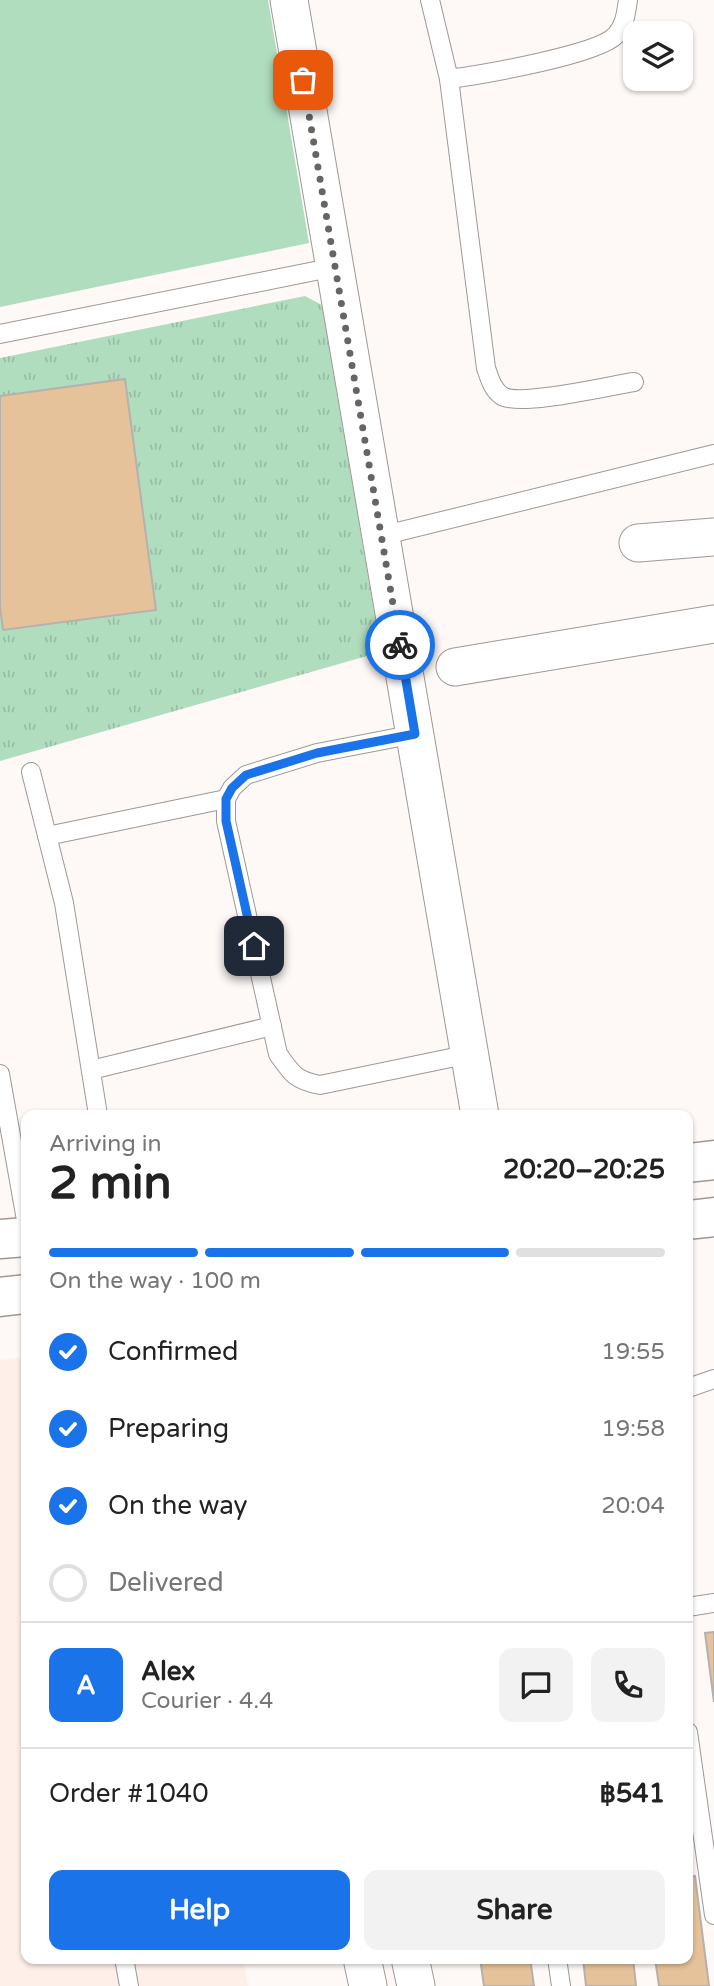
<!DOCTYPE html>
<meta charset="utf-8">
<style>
body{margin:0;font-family:"Varela Round",sans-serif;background:#f2f2f2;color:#222;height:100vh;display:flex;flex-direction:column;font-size:26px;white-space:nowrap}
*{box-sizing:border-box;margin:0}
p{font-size:23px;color:#767676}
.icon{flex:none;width:38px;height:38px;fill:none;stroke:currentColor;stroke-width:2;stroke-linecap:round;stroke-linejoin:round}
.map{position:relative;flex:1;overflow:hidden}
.sheet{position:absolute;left:21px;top:1110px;width:672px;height:854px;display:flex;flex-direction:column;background:#fff;border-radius:14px;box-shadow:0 2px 5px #0004}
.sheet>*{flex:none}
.buttons{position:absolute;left:623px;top:21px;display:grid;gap:14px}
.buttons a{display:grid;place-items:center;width:70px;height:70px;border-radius:14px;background:#fff;box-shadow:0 2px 5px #0004;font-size:35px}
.pin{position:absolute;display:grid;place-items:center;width:60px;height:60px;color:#fff;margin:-30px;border-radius:14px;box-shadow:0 4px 10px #0006}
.courier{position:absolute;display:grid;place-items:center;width:70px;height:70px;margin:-35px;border:5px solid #1a73e8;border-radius:50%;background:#fff;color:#222;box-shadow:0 2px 9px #0007}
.overview em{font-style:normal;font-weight:700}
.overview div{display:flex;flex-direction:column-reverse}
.overview{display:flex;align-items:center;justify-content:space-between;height:119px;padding:0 28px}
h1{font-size:46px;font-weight:700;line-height:52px}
.bar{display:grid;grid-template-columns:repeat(4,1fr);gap:10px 7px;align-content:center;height:84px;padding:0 28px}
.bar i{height:9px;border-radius:5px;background:#e0e0e0}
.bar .selected{background:#1a73e8}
.bar p{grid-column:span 4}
.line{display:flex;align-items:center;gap:18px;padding:0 28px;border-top:2px solid #e0e0e0}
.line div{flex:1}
.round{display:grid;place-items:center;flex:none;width:74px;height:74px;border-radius:14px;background:#f2f2f2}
ol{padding:0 28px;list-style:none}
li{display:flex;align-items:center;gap:21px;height:77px}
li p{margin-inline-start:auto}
li .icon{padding:7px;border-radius:50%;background:#1a73e8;color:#fff;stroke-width:4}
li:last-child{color:#767676}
li i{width:38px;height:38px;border:4px solid #e0e0e0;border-radius:50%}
.primary-button{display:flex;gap:14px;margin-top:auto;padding:14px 28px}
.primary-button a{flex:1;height:80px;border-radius:14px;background:#1a73e8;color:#fff;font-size:28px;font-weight:700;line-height:80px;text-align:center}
.primary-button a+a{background:#f2f2f2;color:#222}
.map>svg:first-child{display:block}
.built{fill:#feefe8}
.grass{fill:url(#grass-tufts)}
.garden{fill:#b1ddbf}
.building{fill:#e6c29a;stroke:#b6b1ac;stroke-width:2}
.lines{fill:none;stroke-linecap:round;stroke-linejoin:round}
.lane-casing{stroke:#9f9895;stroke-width:20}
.street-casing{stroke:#9f9895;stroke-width:39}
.secondary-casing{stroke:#9f9895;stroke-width:41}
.lane{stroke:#fff;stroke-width:18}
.street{stroke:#fff;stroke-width:37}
.secondary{stroke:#fff;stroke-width:38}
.done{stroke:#676462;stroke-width:7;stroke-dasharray:0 12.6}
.route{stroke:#1a73e8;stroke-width:9}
</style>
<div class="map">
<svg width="714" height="1986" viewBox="0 0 714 1986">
<defs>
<pattern id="grass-tufts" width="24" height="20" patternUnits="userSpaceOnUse" patternTransform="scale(1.75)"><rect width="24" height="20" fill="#b1ddbf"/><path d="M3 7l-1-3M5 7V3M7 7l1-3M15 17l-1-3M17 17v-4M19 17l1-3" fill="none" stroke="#97bda3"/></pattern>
</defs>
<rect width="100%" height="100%" fill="#fef9f6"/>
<path class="built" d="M26,1357V1958H243L248,1986H0V1360Z"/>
<path class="grass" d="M305,296L322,305L381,652L0,761V358Z"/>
<path class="garden" d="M0,0H268L309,243L0,307Z"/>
<g class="building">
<path d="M125,379L156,610L3,630L0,607V396Z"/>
<path d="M714,1632V1702L705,1633Z"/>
<path d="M695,1876L709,1986H659L655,1958H688V1877Z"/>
<path d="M480,1958H530L534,1986H484Z"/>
<path d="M583,1958H633L636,1986H586Z"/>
</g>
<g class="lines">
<defs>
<g id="lane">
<path d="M430,0L449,79C479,75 598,55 616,35C625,25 626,13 628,0"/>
<path d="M449,79L486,368C490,379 492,389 502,396C521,407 608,386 634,382"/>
<path d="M0,334L335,267"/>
<path d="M381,536L714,454"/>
<path d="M415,734L317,753L246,775L232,788L226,799V821L278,1054C292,1074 295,1080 320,1085L470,1054"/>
<path d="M31,772L64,903L98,1115"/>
<path d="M47,836L226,799"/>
<path d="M91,1070L272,1026"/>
<path d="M0,1074L26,1220"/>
<path d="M688,1388L714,1379"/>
<path d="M688,1607L714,1603"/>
<path d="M688,1732L714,1915"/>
<path d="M124,1958L129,1986"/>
<path d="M557,1958L561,1986"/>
</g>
<g id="street">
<path d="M289,0L480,1115"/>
<path d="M638,543L714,537"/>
<path d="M455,667L714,624"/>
<path d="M362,1958L368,1986"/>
<path d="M410,1958L416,1986"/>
</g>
<g id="secondary">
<path d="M688,1163L714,1160"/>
<path d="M688,1220L714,1217"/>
<path d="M0,1239L26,1237"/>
<path d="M0,1297L26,1294"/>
</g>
</defs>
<use href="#lane" class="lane-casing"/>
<use href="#street" class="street-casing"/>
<use href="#secondary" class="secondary-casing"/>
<use href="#lane" class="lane"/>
<use href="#street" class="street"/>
<use href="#secondary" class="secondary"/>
</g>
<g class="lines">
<path class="done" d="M303,80L400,645"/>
<path class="route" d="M254,946L226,821V799L232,788L246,775L317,753L415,734L400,645"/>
</g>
</svg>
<div class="buttons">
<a><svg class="icon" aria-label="layers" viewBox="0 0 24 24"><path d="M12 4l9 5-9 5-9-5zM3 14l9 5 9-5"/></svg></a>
</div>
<div class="pin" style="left:303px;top:80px;background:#ea580c"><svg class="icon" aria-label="bag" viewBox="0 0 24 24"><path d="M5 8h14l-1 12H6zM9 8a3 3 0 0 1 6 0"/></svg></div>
<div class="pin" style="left:254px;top:946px;background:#1f2937"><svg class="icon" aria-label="home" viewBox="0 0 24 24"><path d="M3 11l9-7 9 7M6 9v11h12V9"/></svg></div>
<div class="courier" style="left:400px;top:645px"><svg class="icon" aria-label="bike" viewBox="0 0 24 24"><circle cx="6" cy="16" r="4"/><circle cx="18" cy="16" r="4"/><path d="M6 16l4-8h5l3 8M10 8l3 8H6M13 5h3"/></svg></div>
<section class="sheet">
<div class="overview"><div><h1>2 min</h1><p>Arriving in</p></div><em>20:20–20:25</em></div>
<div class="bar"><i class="selected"></i><i class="selected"></i><i class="selected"></i><i></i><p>On the way · 100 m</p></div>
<ol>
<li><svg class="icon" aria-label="check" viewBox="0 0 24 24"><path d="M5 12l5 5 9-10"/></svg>Confirmed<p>19:55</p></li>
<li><svg class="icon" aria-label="check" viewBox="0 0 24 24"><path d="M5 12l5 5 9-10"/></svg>Preparing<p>19:58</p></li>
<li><svg class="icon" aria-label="check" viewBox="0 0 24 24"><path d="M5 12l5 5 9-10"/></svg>On the way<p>20:04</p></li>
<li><i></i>Delivered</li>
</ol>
<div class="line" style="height:126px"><b class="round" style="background:#1a73e8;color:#fff">A</b><div><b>Alex</b><p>Courier · 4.4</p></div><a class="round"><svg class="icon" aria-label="chat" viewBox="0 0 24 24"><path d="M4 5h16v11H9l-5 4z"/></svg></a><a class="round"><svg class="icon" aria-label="phone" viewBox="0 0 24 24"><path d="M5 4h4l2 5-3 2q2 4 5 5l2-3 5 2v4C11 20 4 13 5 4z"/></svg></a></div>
<div class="line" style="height:91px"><div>Order #1040</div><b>฿541</b></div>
<div class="primary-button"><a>Help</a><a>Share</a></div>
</section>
</div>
